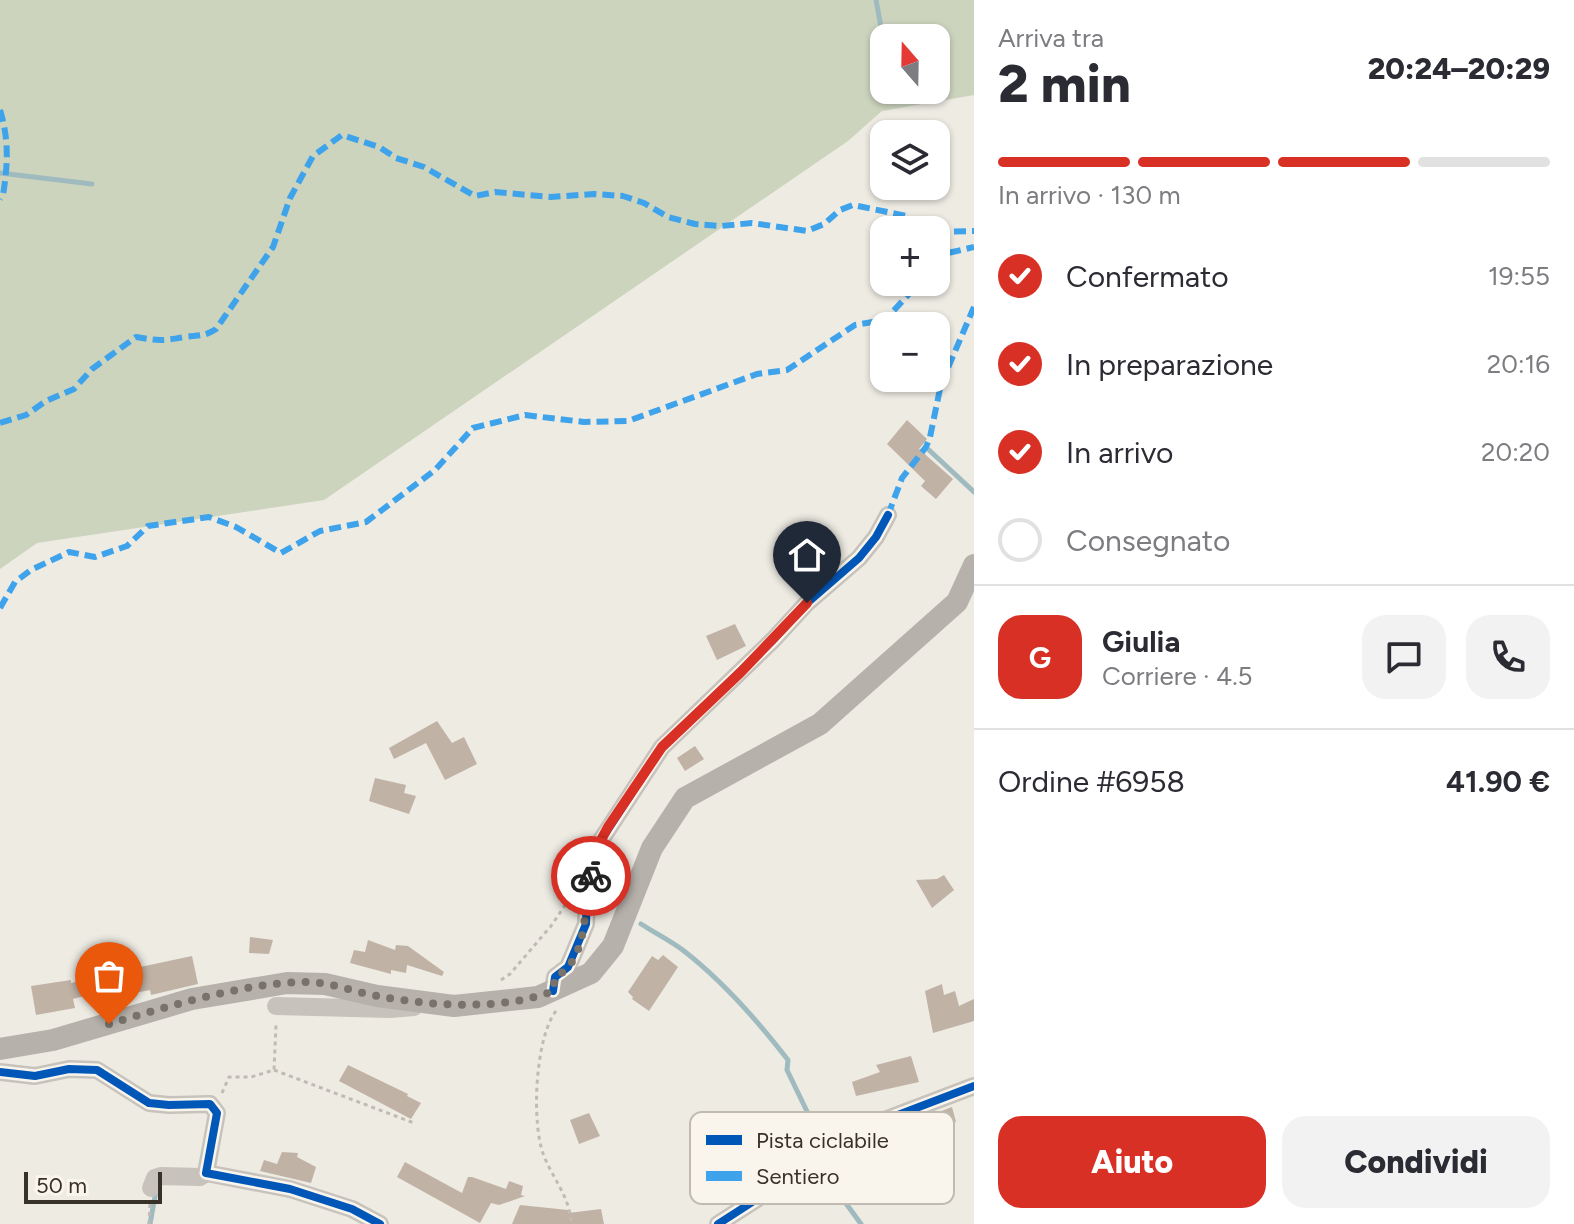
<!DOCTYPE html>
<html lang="it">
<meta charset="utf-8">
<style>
body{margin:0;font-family:Figtree,sans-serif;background:#f2f2f3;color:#2b2b33;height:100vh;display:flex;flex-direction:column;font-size:30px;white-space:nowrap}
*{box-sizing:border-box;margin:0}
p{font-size:26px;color:#7c7c81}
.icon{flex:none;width:44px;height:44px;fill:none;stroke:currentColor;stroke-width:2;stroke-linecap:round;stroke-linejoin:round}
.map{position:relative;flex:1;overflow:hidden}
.side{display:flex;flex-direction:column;background:#fff;width:600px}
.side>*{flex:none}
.needle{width:52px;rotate:340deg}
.fabs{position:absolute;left:870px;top:24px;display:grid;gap:16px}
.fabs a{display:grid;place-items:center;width:80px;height:80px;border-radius:16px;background:#fff;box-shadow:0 2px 6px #0004;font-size:40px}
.scale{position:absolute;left:24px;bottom:20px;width:138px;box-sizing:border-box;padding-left:8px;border:4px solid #38312a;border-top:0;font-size:22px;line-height:28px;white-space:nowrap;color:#38312a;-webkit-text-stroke:6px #faf5ec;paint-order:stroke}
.pin{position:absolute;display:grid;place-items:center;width:68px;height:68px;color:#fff;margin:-82px -34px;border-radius:50% 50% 50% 0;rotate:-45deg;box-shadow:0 0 8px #0007}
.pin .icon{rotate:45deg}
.courier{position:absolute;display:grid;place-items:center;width:80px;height:80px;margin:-40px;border:6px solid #d93025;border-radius:50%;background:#fff;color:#222;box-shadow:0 2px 10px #0007}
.summary em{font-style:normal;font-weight:800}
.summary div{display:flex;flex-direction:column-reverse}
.summary{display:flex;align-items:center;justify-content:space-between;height:136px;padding:0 24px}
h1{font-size:52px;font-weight:800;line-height:60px}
.bar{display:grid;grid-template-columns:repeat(4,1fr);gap:12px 8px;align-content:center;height:96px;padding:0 24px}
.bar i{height:10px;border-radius:6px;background:#e1e1e2}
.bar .selected{background:#d93025}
.bar p{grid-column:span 4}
.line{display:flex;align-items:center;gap:20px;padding:0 24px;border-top:2px solid #e1e1e2}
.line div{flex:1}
.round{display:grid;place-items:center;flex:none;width:84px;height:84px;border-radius:24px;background:#f2f2f3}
ol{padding:0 24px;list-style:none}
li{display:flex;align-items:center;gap:24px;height:88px}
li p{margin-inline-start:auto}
li .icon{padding:8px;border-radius:50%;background:#d93025;color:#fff;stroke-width:4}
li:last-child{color:#7c7c81}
li i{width:44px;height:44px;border:4px solid #e1e1e2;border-radius:50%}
.cta{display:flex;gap:16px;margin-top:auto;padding:16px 24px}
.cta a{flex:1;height:92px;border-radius:24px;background:#d93025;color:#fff;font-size:32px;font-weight:800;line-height:92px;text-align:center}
.cta a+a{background:#f2f2f3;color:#2b2b33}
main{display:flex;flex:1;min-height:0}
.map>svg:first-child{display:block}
.green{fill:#ccd4be;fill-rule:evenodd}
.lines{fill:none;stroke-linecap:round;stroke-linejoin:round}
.stream{stroke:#a0bbbf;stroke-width:5}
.building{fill:#c1b2a6}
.path{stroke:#c0bbb5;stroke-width:3;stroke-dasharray:4 4;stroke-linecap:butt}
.minor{stroke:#c7c3bc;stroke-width:18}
.major{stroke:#b6b1ab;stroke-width:22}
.quiet{stroke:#3fa3eb;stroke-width:6;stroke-dasharray:12 6;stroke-linecap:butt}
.cycleway-casing{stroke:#faf5ec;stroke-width:13}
.cycleway{stroke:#0057b8;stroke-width:8}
.done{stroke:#78726b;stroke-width:8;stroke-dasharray:0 14.4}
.route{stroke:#d93025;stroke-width:10}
.key{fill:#faf5ec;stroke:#c0bab2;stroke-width:2}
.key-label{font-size:22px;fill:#38312a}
</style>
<main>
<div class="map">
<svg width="974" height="1224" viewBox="0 0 974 1224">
<rect width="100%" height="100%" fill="#eeebe3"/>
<path class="green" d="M0,0H974V95L882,111L848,141L324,500L37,543L0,569ZM884,38H936V90H884Z"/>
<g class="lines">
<g class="stream">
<path d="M876,0L884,43"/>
<path d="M0,173L92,184"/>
<path d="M929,450L974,492"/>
<path d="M641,924C655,933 671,941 684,951C724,982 757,1020 788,1060L787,1070L816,1130L818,1142"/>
<path d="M820,1152L837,1191L861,1224"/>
<path d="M150,1224L156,1191"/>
</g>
</g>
<g class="building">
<path d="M907,420L927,439L919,449L953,479L936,499L921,486L925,481L887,444Z"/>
<path d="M735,624L746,646L717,660L706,636Z"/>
<path d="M437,721L452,743L464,737L477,764L445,780L426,743L394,759L389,748Z"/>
<path d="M695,746L704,759L685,771L677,758Z"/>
<path d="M375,778L406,785L404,793L416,796L409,814L369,801Z"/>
<path d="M944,875L954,890L932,908L916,880L937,879Z"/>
<path d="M250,937L273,940L269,954L249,953Z"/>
<path d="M368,940L395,950L396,945L408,946L444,972L442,976L407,965L406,973L391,970V974L350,963L354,950L365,952Z"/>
<path d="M663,955L678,967L649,1011L632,999L633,997L628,992L652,956L658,960Z"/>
<path d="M192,956L198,984L151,995L150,990L104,999L102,991L73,999L75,1008L36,1015L31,986L71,980V983L99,976L98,972L125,965L126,970Z"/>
<path d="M942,984L944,995L955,991L959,1006L974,999V1021L933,1033L925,991Z"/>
<path d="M911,1056L919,1082L856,1096L852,1082L880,1072L876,1065Z"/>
<path d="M348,1065L408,1094L407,1096L421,1103L411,1119L339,1081Z"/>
<path d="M952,1107L956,1122L936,1128L948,1155L932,1163L928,1136L910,1142L897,1128Z"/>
<path d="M589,1113L600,1136L579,1144L570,1120Z"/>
<path d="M282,1152L298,1153L297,1157L316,1167L311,1183L260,1171L264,1160L277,1164Z"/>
<path d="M405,1162L462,1193L468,1177H472L506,1189L509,1181L523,1186L521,1195L525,1196L499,1205L491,1203L480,1223L397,1177Z"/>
<path d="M520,1205L568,1210V1213L601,1209L604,1224H512Z"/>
</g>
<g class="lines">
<g class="path">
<path d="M501,980L510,974L551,926L568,901"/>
<path d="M556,1011C535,1038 531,1124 544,1156C553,1179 571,1199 571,1224"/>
<path d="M274,1070L414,1123"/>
<path d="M222,1093L229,1077H251L274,1070L276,1025"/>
<path d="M149,1224L150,1204"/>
</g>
<g class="minor">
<path d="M553,991L555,977L568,967L586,924L587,895L601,840L662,747L773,640L807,603L859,558L876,537L888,515"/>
<path d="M276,1006L390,1009L414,1007"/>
<path d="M0,1072L35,1076L69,1069L97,1070L149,1103L169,1105L210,1104L217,1113L206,1173L290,1189L352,1209L380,1224"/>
<path d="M151,1188L155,1178L161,1176L200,1177L206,1173"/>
<path d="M718,1224L757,1199L819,1145L974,1086"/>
</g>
<path class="major" d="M0,1049L53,1040L192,999L287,983L325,984L377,996L454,1006L538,997L591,973L613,946L652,848L685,798L820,724L957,602L974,565"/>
<g class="quiet">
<path d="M0,110C9,139 8,164 3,195L0,199"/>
<path d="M936,232L974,231"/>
<path d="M936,265L948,253L974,247"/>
<path d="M0,423L26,415L46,401L74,389L92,369L136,337C159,341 162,341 184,337C198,335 204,337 216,329L273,247L290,198L313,156L342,135L379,147L396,158L424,167L475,196L495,192L551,197L594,194L623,196L644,203L668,217L695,224L721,226L752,223L807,231L824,224L840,210L853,205L907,216L924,230"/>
<path d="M888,515L902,478L926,447L930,437L941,384L974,307"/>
<path d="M0,608L15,582L31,570L69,552L95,557L127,546L148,526L209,517L236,527L281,553L320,531L366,522L435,470L473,428L525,415L584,422L628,421L757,374L787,370L855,325L885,320L920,282"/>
</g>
<defs>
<g id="cycleway">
<path d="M553,991L555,977L568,967L586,924L587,895L601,840L662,747L773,640L807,603L859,558L876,537L888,515"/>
<path d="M0,1072L35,1076L69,1069L97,1070L149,1103L169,1105L210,1104L217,1113L206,1173L290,1189L352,1209L380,1224"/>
<path d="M718,1224L757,1199L819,1145L974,1086"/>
</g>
</defs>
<use href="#cycleway" class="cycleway-casing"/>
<use href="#cycleway" class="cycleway"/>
</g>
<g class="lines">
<path class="done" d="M109,1024C170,1006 242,983 306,982C330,982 354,992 378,996C431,1006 503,1011 553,991L555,977C590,959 582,908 591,876"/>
<path class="route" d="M591,876L601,840L608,827L662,747L741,672L807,603"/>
</g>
<rect x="690" y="1112" width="264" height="92" rx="12" class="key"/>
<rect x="706" y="1135" width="36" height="10" fill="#0057b8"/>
<rect x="706" y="1171" width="36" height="10" fill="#3fa3eb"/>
<g class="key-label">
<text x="756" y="1148">Pista ciclabile</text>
<text x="756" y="1184">Sentiero</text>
</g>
</svg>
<div class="fabs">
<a><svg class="needle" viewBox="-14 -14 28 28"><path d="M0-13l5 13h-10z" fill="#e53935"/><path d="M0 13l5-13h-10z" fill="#7c7c81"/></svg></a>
<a><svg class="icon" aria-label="layers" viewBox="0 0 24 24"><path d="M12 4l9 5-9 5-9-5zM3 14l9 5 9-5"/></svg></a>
<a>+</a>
<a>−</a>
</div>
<div class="scale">50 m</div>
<div class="pin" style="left:109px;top:1024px;background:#ea580c"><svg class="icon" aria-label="bag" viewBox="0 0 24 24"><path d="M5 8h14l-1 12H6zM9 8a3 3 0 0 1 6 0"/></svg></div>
<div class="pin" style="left:807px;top:603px;background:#1f2937"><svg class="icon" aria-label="home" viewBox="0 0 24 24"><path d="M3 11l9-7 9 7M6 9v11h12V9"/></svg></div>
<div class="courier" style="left:591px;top:876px"><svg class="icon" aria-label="bike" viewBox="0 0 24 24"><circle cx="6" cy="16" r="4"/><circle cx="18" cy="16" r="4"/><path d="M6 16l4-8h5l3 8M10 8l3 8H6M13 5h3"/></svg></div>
</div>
<section class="side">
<div class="summary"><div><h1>2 min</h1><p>Arriva tra</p></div><em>20:24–20:29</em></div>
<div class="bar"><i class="selected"></i><i class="selected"></i><i class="selected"></i><i></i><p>In arrivo · 130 m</p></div>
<ol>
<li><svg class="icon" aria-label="check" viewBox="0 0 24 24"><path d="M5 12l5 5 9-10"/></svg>Confermato<p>19:55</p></li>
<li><svg class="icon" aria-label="check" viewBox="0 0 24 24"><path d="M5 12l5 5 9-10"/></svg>In preparazione<p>20:16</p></li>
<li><svg class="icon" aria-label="check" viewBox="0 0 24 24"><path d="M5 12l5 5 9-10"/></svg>In arrivo<p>20:20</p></li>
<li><i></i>Consegnato</li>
</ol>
<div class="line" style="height:144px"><b class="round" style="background:#d93025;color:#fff">G</b><div><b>Giulia</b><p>Corriere · 4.5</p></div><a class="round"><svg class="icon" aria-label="chat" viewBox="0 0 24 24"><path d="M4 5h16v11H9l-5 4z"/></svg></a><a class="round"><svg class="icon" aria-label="phone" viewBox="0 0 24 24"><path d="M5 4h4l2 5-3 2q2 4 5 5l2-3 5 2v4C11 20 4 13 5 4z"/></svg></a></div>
<div class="line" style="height:104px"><div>Ordine #6958</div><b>41.90 €</b></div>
<div class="cta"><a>Aiuto</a><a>Condividi</a></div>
</section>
</main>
